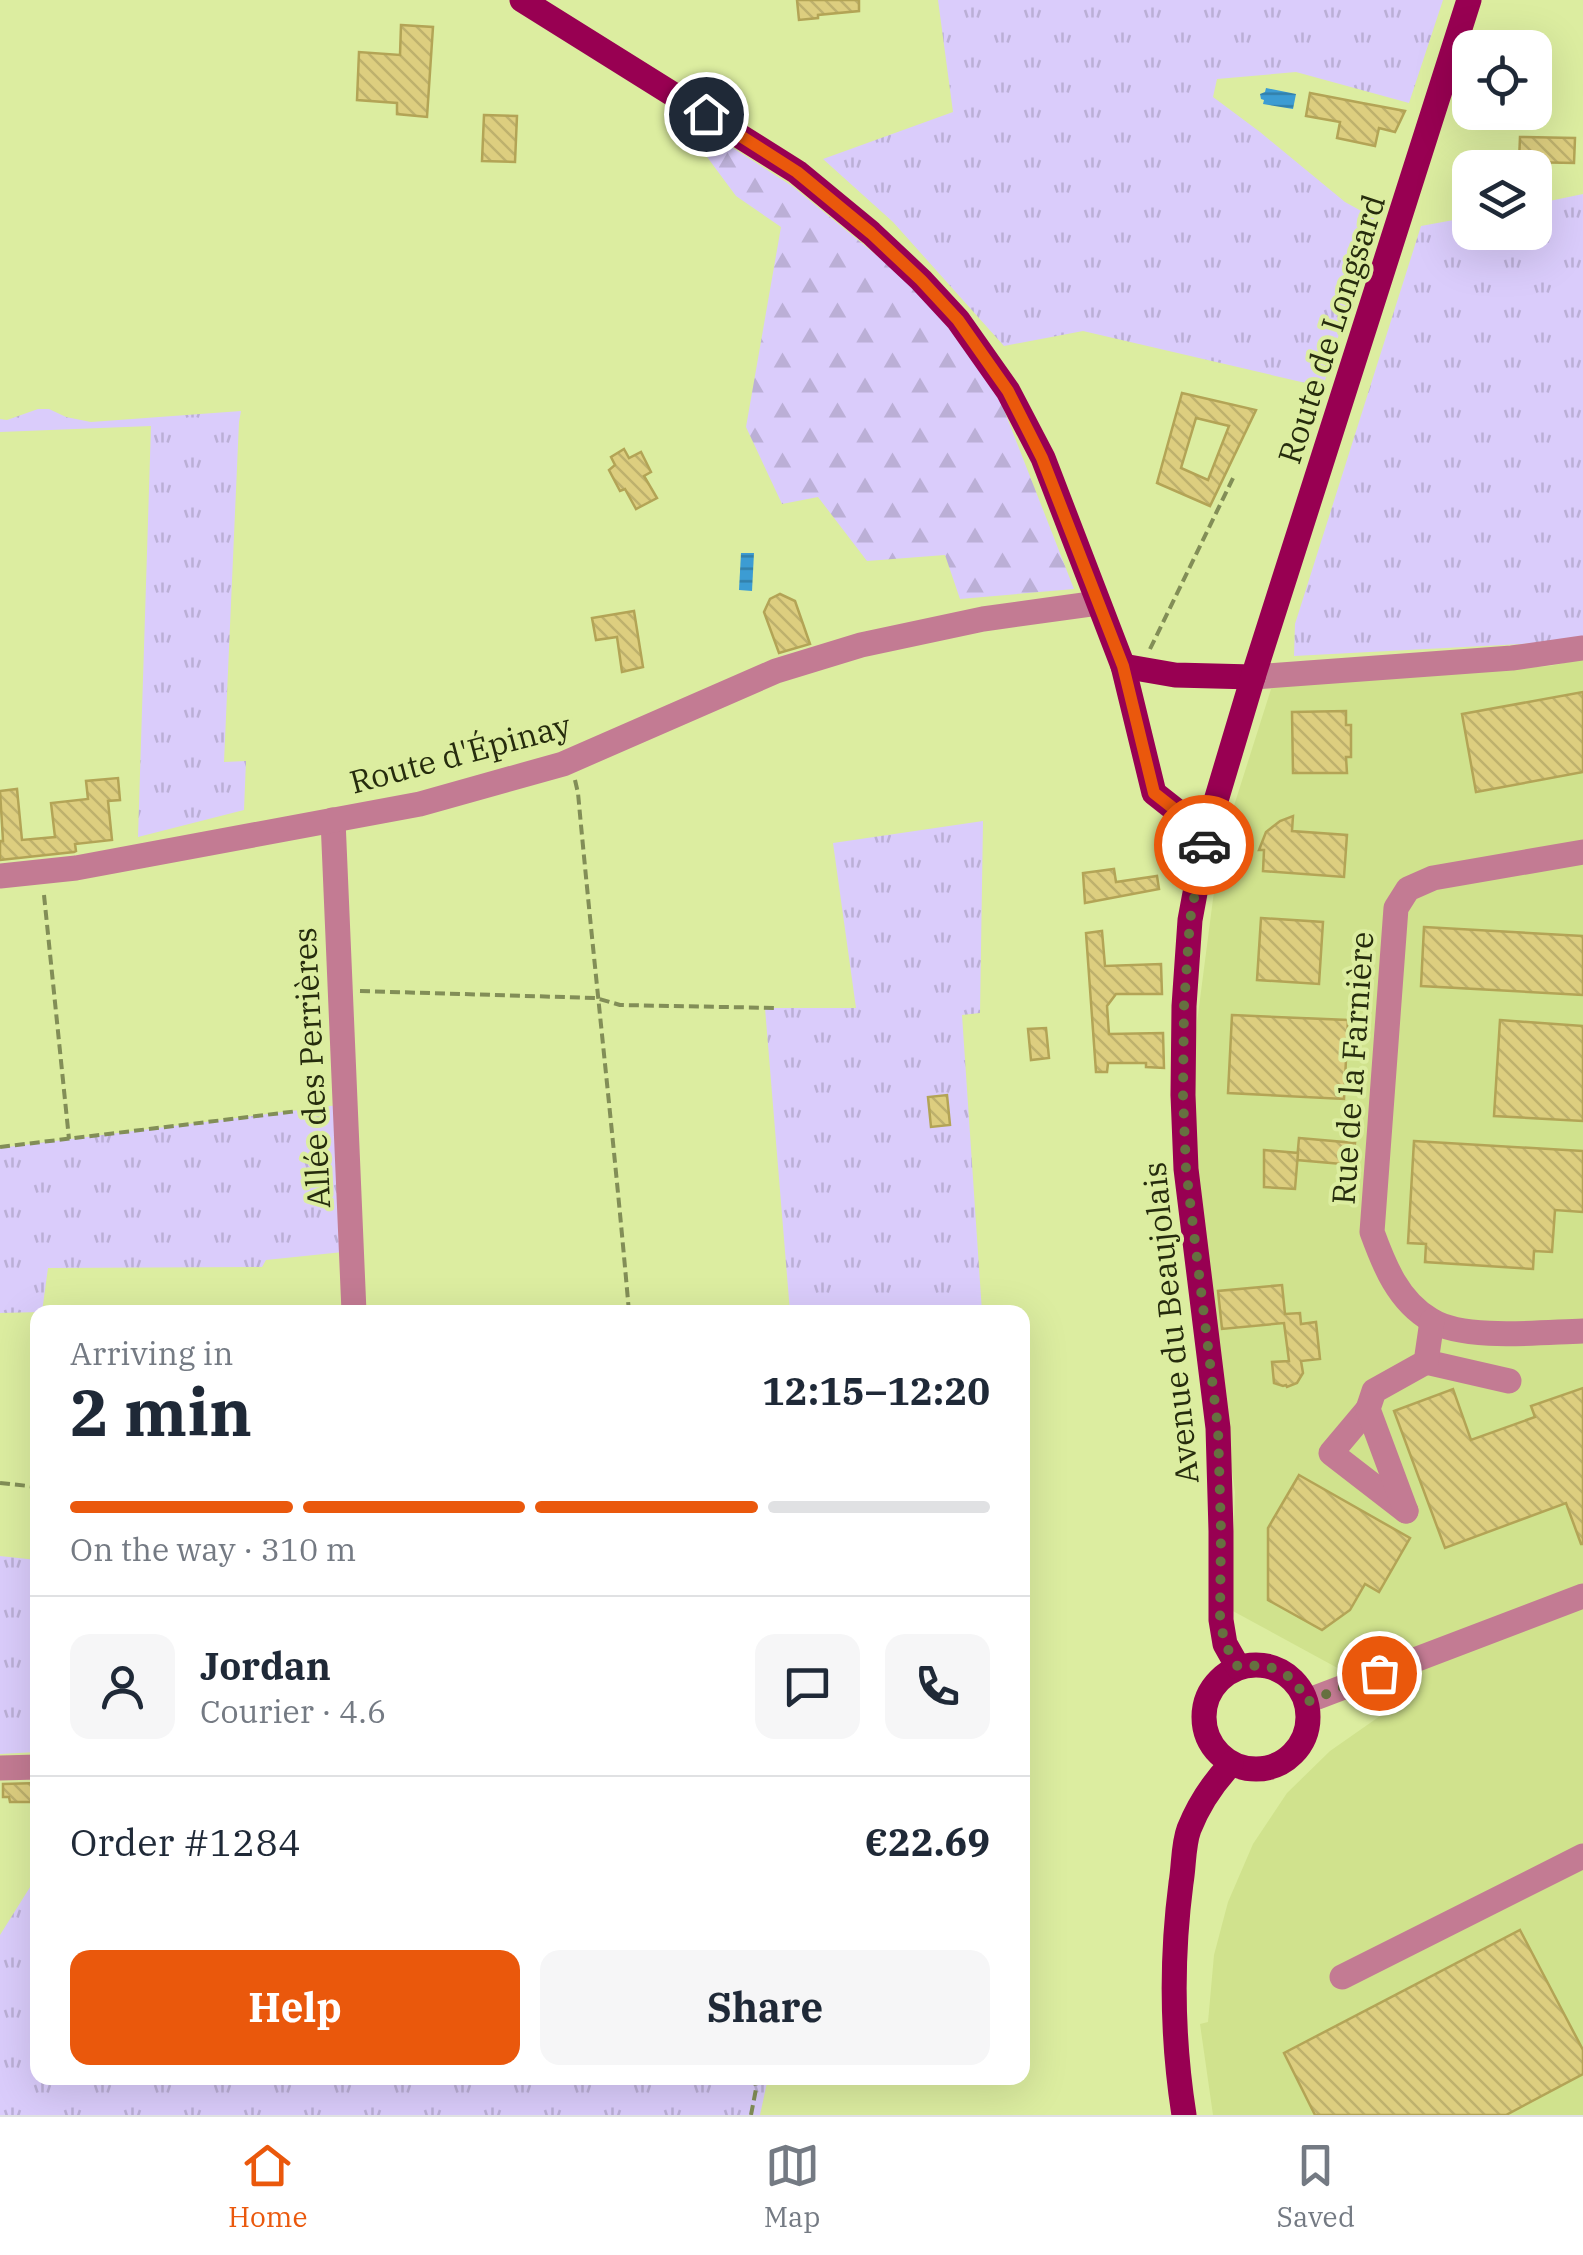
<!DOCTYPE html>
<meta charset="utf-8">
<style>
body{margin:0;font-family:"IBM Plex Serif",serif;background:#f6f6f7;color:#1f2937;height:100vh;display:flex;flex-direction:column;font-size:38px;white-space:nowrap}
*{box-sizing:border-box;margin:0}
p{font-size:32px;color:#747a83}
.icon{flex:none;width:55px;height:55px;fill:none;stroke:currentColor;stroke-width:2;stroke-linecap:round;stroke-linejoin:round}
.map{position:relative;flex:1;overflow:hidden}
.side{position:absolute;left:30px;top:1305px;width:1000px;height:780px;display:flex;flex-direction:column;background:#fff;border-radius:20px;box-shadow:0 10px 40px #0002}
.side>*{flex:none}
.controls{position:absolute;left:1452px;top:30px;display:grid;gap:20px}
.controls a{display:grid;place-items:center;width:100px;height:100px;border-radius:20px;background:#fff;box-shadow:0 10px 40px #0002;font-size:50px}
.pin{position:absolute;display:grid;place-items:center;width:85px;height:85px;color:#fff;margin:-42px;border:5px solid #fff;border-radius:50%;box-shadow:0 2px 10px #0007}
.courier{position:absolute;display:grid;place-items:center;width:100px;height:100px;margin:-50px;border:8px solid #ea580c;border-radius:50%;background:#fff;color:#222;box-shadow:0 2px 12px #0007}
.headline em{font-style:normal;font-weight:700}
.headline div{display:flex;flex-direction:column-reverse}
.headline{display:flex;align-items:center;justify-content:space-between;height:170px;padding:0 40px}
h1{font-size:65px;font-weight:700;line-height:75px}
.bar{display:grid;grid-template-columns:repeat(4,1fr);gap:15px 10px;align-content:center;height:120px;padding:0 40px}
.bar i{height:12px;border-radius:8px;background:#e0e1e3}
.bar .current{background:#ea580c}
.bar p{grid-column:span 4}
.line{display:flex;align-items:center;gap:25px;padding:0 40px;border-top:2px solid #e0e1e3}
.line div{flex:1}
.round{display:grid;place-items:center;flex:none;width:105px;height:105px;border-radius:20px;background:#f6f6f7}
.cta{display:flex;gap:20px;margin-top:auto;padding:20px 40px}
.cta a{flex:1;height:115px;border-radius:20px;background:#ea580c;color:#fff;font-size:40px;font-weight:700;line-height:115px;text-align:center}
.cta a+a{background:#f6f6f7;color:#1f2937}
.dock{display:flex;justify-content:space-around;align-items:center;height:140px;border-top:2px solid #e0e1e3;background:#fff;font-size:28px;color:#747a83}
.dock a{display:grid;justify-items:center;gap:5px}
.dock .current{color:#ea580c}
.map>svg:first-child{display:block}
.built{fill:#d0e28d}
.grass{fill:url(#grass-tufts)}
.forest{fill:url(#forest-firs)}
.water{fill:url(#water-rules)}
.building{fill:url(#building-back-hatch);stroke:#b3a456;stroke-width:2.5;fill-rule:evenodd}
.lines{fill:none;stroke-linecap:round;stroke-linejoin:round}
.path{stroke:#828e57;stroke-width:4;stroke-dasharray:10 5;stroke-linecap:butt}
.minor{stroke:#c37b93;stroke-width:25}
.major{stroke:#980052;stroke-width:25}
.done{stroke:#667040;stroke-width:10;stroke-dasharray:0 18}
.route{stroke:#ea580c;stroke-width:12}
.labels{text-anchor:middle;dominant-baseline:central;stroke-width:8;stroke-linejoin:round;paint-order:stroke}
.street-label{font-size:32px;fill:#262c0d;stroke:#dceda0}
</style>
<div class="map">
<svg width="1583" height="2115" viewBox="0 0 1583 2115">
<defs>
<pattern id="grass-tufts" width="24" height="20" patternUnits="userSpaceOnUse" patternTransform="scale(2.5)"><rect width="24" height="20" fill="#daccfb"/><path d="M3 7l-1-3M5 7V3M7 7l1-3M15 17l-1-3M17 17v-4M19 17l1-3" fill="none" stroke="#bbafd6"/></pattern>
<pattern id="forest-firs" width="22" height="20" patternUnits="userSpaceOnUse" patternTransform="scale(2.5)"><rect width="22" height="20" fill="#daccfb"/><path d="M5 1l3.5 6h-7zM16 11l3.5 6h-7z" fill="#bbafd6"/></pattern>
<pattern id="water-rules" width="6" height="5" patternUnits="userSpaceOnUse" patternTransform="scale(2.5)"><rect width="6" height="5" fill="#3c9cd3"/><path d="M0 2.5h6" fill="none" stroke="#327faa"/></pattern>
<pattern id="building-back-hatch" width="6" height="6" patternUnits="userSpaceOnUse" patternTransform="scale(2.5)"><rect width="6" height="6" fill="#ddce7f"/><path d="M-1 5l2 2M0 0l6 6M5-1l2 2" fill="none" stroke="#beb16d"/></pattern>
</defs>
<rect width="100%" height="100%" fill="#dceda0"/>
<path class="built" d="M1583,659V2115H1213L1200,2024L1208,2022L1214,1955L1228,1902L1253,1844L1287,1793L1330,1751L1400,1702L1231,1610L1235,1492L1189,1170L1196,1030L1219,853L1272,686L1550,666Z"/>
<g class="grass">
<path d="M938,0H1443L1409,103L1296,72L1217,79L1213,97L1260,132L1345,202L1374,218L1323,387L1083,331L1004,346L893,222L823,159L953,112Z"/>
<path d="M1583,194V637L1540,643L1294,656L1295,624L1421,226L1470,217V232H1535V204Z"/>
<path d="M38,409H49L66,417L91,422L241,411L239,422L224,762L246,761L244,810L138,837L151,426L0,432V419L7,420Z"/>
<path d="M983,821L980,1013L962,1015L982,1312H790L765,1008H856L833,843Z"/>
<path d="M338,1105L343,1252L266,1260L262,1267L48,1268L42,1312L0,1313V1148Z"/>
<path d="M0,1556L37,1560V1752L0,1754Z"/>
<path d="M37,1876L38,2078H768L760,2115H0V1935Z"/>
</g>
<path class="forest" d="M702,128L792,186L897,272L949,326L997,392L1074,589L960,599L945,555L867,561L818,497L782,504L746,427L781,227L736,196L693,138Z"/>
<g class="water">
<path d="M1266,88L1296,94L1293,109L1263,104L1264,100L1261,99L1260,94L1265,92Z"/>
<path d="M741,553H754L752,591L739,590Z"/>
</g>
<g class="building">
<path d="M797,0H859V11L818,15V18L799,20Z"/>
<path d="M401,25L433,27L427,117L397,114V103L357,100L359,52L400,55Z"/>
<path d="M1310,93L1362,103L1405,111L1395,132L1379,128L1375,146L1337,138L1340,122L1306,116Z"/>
<path d="M484,115L517,116L515,162L482,161Z"/>
<path d="M1520,137L1575,138L1574,163L1519,162Z"/>
<path d="M1182,393L1256,410L1210,506L1157,483ZM1196,418L1229,426L1208,480L1181,468Z"/>
<path d="M624,449L629,458L641,452L651,472L644,476L657,498L636,509L625,489L620,491L609,470L615,465L611,457Z"/>
<path d="M780,594L795,601L810,644L779,653L764,612L770,599Z"/>
<path d="M634,611L643,667L622,672L617,637L596,640L592,618Z"/>
<path d="M1583,692V772L1476,792L1462,714Z"/>
<path d="M1346,711V725H1351V757H1346L1347,773H1293L1292,712Z"/>
<path d="M118,778L120,800L108,801L112,840L75,844L76,851L74,852L0,860V841H3L0,791L17,789L22,840L55,837L51,803L88,799L86,781Z"/>
<path d="M1293,816L1292,831L1347,835L1344,877L1263,871L1264,850H1259L1266,832L1280,821Z"/>
<path d="M1114,869L1116,882L1157,876L1159,889L1085,903L1083,873Z"/>
<path d="M1261,918L1323,922L1319,984L1257,980Z"/>
<path d="M1424,927L1583,936V995L1421,986Z"/>
<path d="M1102,931L1105,966L1161,964L1162,994H1116L1107,1006L1109,1034L1163,1033L1164,1068L1146,1067V1063H1108L1107,1072H1096L1086,933Z"/>
<path d="M1232,1015L1348,1020L1344,1099L1228,1093Z"/>
<path d="M1500,1020L1583,1026V1121L1494,1116Z"/>
<path d="M1046,1028L1049,1058L1031,1060L1028,1029Z"/>
<path d="M947,1095L950,1125L931,1127L928,1097Z"/>
<path d="M1299,1138L1355,1143L1353,1165L1297,1160Z"/>
<path d="M1414,1141L1583,1151V1212L1555,1210L1552,1252L1534,1251L1533,1269L1425,1262L1426,1244L1408,1243Z"/>
<path d="M1264,1150L1298,1153L1295,1189L1264,1187Z"/>
<path d="M1282,1285L1285,1314L1300,1313L1301,1324L1316,1322L1320,1359L1301,1361L1303,1373L1297,1383L1287,1387L1286,1385L1283,1386L1274,1383L1272,1362L1289,1361L1284,1323L1222,1329L1218,1291Z"/>
<path d="M1583,1388V1544H1581L1566,1503L1445,1548L1394,1411L1453,1389L1471,1440L1535,1417L1531,1406Z"/>
<path d="M1299,1475L1410,1538L1379,1592L1365,1584L1350,1610L1322,1630L1268,1600V1528Z"/>
<path d="M38,1783V1796H32L33,1802H10L9,1797H3V1784Z"/>
<path d="M1520,1930L1583,2050V2074L1506,2115H1315L1284,2053Z"/>
</g>
<g class="lines">
<g class="path">
<path d="M1150,649L1235,474"/>
<path d="M575,780L578,793C594,967 614,1139 629,1312"/>
<path d="M44,895L69,1139"/>
<path d="M360,991L596,998L620,1005L778,1008"/>
<path d="M0,1147L323,1108"/>
<path d="M0,1483L38,1487"/>
<path d="M751,2115L756,2089L755,2078"/>
</g>
<g class="minor">
<path d="M1253,677L1512,658L1583,648"/>
<path d="M333,820L354,1312"/>
<path d="M1583,852L1433,878L1408,889L1396,908L1372,1232C1384,1265 1398,1301 1431,1320C1464,1341 1543,1332 1583,1331"/>
<path d="M0,876L76,868L420,804L563,764L776,671L861,645L983,619L1098,603"/>
<path d="M1426,1362L1509,1381"/>
<path d="M1368,1409L1331,1453L1406,1511"/>
<path d="M1406,1511L1368,1409L1374,1391L1426,1362L1432,1321"/>
<path d="M1307,1701L1583,1596"/>
<path d="M0,1768L38,1767"/>
<path d="M1342,1977L1583,1856"/>
</g>
<g class="major">
<path d="M522,0L797,172L871,233L921,280L958,320L1008,391L1043,458L1123,666L1154,793L1206,834"/>
<path d="M1123,666L1175,675L1253,677"/>
<circle cx="1256" cy="1717" r="52"/>
<path d="M1238,1667L1225,1644L1221,1620V1531L1218,1428L1186,1169L1183,1095L1184,1006L1190,920L1206,834L1253,677L1469,0"/>
<path d="M1184,2115C1172,2038 1171,1960 1181,1883C1184,1866 1183,1845 1189,1829C1199,1804 1213,1783 1231,1764"/>
</g>
</g>
<g class="lines">
<path class="done" d="M1204,845L1190,920L1184,1006L1183,1095L1186,1169L1218,1428L1221,1531L1220,1620L1225,1644L1238,1667L1266,1665L1294,1679L1307,1702L1379,1673"/>
<path class="route" d="M706,114L797,172L871,233L921,280L958,320L1008,391L1042,458L1123,666L1154,793L1206,834L1204,845"/>
</g>
<g class="labels">
<g class="street-label">
<text transform="translate(1331 329) rotate(-72)">Route de Longsard</text>
<text transform="translate(460 753) rotate(-15)">Route d'Épinay</text>
<text transform="translate(311 1068) rotate(-93)">Allée des Perrières</text>
<text transform="translate(1352 1068) rotate(-86)">Rue de la Farnière</text>
<text transform="translate(1170 1323) rotate(-96)">Avenue du Beaujolais</text>
</g>
</g>
</svg>
<div class="controls">
<a><svg class="icon" aria-label="locate" viewBox="0 0 24 24"><circle cx="12" cy="12" r="6"/><path d="M12 2v4M12 18v4M2 12h4M18 12h4"/></svg></a>
<a><svg class="icon" aria-label="layers" viewBox="0 0 24 24"><path d="M12 4l9 5-9 5-9-5zM3 14l9 5 9-5"/></svg></a>
</div>
<div class="pin" style="left:1379px;top:1673px;background:#ea580c"><svg class="icon" aria-label="bag" viewBox="0 0 24 24"><path d="M5 8h14l-1 12H6zM9 8a3 3 0 0 1 6 0"/></svg></div>
<div class="pin" style="left:706px;top:114px;background:#1f2937"><svg class="icon" aria-label="home" viewBox="0 0 24 24"><path d="M3 11l9-7 9 7M6 9v11h12V9"/></svg></div>
<div class="courier" style="left:1204px;top:845px"><svg class="icon" aria-label="car" viewBox="0 0 24 24"><path d="M5 17H2v-5l4-1 3-4h7l3 4 3 1v5h-3M9 17h6M6 11h13"/><circle cx="7" cy="17" r="2"/><circle cx="17" cy="17" r="2"/></svg></div>
<section class="side">
<div class="headline"><div><h1>2 min</h1><p>Arriving in</p></div><em>12:15–12:20</em></div>
<div class="bar"><i class="current"></i><i class="current"></i><i class="current"></i><i></i><p>On the way · 310 m</p></div>
<div class="line" style="height:180px"><a class="round"><svg class="icon" aria-label="person" viewBox="0 0 24 24"><circle cx="12" cy="8" r="4"/><path d="M4 21q1-7 8-7t8 7"/></svg></a><div><b>Jordan</b><p>Courier · 4.6</p></div><a class="round"><svg class="icon" aria-label="chat" viewBox="0 0 24 24"><path d="M4 5h16v11H9l-5 4z"/></svg></a><a class="round"><svg class="icon" aria-label="phone" viewBox="0 0 24 24"><path d="M5 4h4l2 5-3 2q2 4 5 5l2-3 5 2v4C11 20 4 13 5 4z"/></svg></a></div>
<div class="line" style="height:130px"><div>Order #1284</div><b>€22.69</b></div>
<div class="cta"><a>Help</a><a>Share</a></div>
</section>
</div>
<nav class="dock">
<a class="current"><svg class="icon" aria-label="home" viewBox="0 0 24 24"><path d="M3 11l9-7 9 7M6 9v11h12V9"/></svg>Home</a>
<a><svg class="icon" aria-label="map" viewBox="0 0 24 24"><path d="M3 6l6-2 6 2 6-2v14l-6 2-6-2-6 2zM9 4v14M15 6v14"/></svg>Map</a>
<a><svg class="icon" aria-label="saved" viewBox="0 0 24 24"><path d="M7 4h10v16l-5-4-5 4z"/></svg>Saved</a>
</nav>
